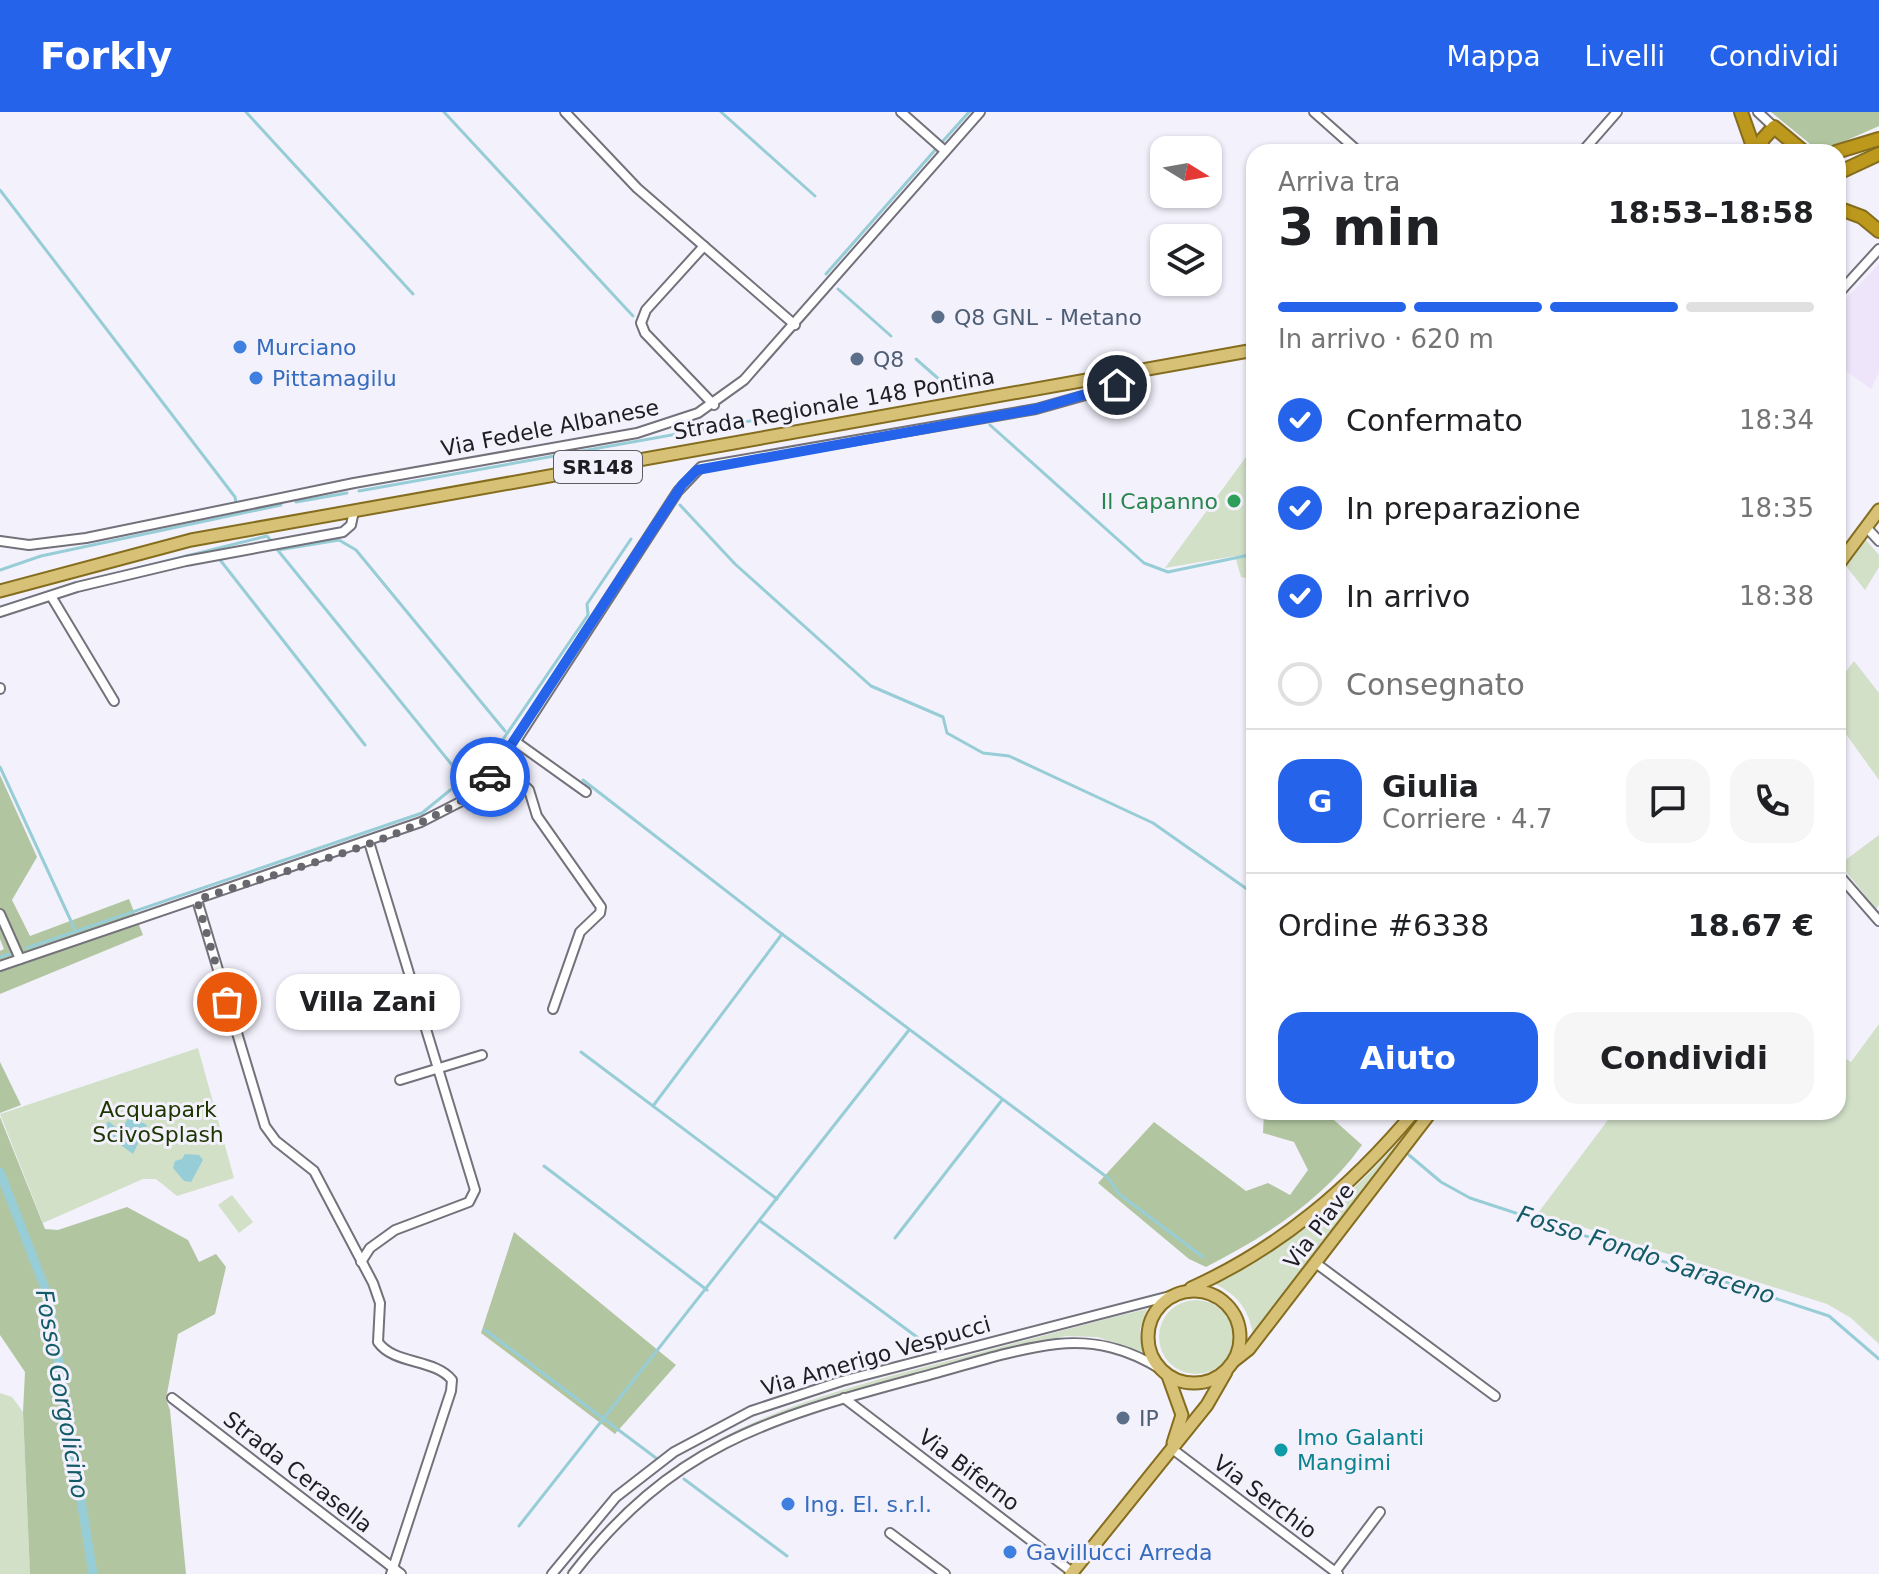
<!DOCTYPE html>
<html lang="it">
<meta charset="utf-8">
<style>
body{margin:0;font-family:"DejaVu Sans",sans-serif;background:#f6f6f6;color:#202124;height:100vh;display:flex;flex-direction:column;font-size:30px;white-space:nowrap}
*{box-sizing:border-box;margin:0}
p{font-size:26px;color:#757577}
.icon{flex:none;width:44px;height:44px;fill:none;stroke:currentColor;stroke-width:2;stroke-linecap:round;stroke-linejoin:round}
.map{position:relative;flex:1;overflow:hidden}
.drawer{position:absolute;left:1246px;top:32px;width:600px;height:976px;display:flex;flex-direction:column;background:#fff;border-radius:24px;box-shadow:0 2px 6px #0004}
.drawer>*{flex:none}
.needle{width:52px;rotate:101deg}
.controls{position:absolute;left:1150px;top:24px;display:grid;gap:16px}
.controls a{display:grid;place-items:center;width:72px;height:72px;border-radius:16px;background:#fff;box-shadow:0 2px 6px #0004;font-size:40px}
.pin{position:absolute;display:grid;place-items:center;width:68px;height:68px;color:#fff;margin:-34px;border:4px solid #fff;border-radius:50%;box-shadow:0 2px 8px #0007}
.courier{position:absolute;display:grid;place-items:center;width:80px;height:80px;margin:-40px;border:6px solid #2563eb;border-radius:50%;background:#fff;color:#222;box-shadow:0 2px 10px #0007}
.bubble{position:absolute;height:56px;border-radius:24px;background:#fff;box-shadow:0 2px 6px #0004;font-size:26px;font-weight:700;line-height:56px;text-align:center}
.head em{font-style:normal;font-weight:700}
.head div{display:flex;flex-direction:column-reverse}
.head{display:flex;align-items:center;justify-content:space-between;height:136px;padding:0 32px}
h1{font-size:52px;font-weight:700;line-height:60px}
.bar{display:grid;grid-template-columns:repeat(4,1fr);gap:12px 8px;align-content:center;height:96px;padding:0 32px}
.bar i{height:10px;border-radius:6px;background:#e0e0e0}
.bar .selected{background:#2563eb}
.bar p{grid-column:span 4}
.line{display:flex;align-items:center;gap:20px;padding:0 32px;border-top:2px solid #e0e0e0}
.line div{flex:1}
.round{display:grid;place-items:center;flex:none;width:84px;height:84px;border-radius:24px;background:#f6f6f6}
ol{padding:0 32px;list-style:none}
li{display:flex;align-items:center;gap:24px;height:88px}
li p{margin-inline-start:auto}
li .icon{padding:8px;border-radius:50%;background:#2563eb;color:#fff;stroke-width:4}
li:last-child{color:#757577}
li i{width:44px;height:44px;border:4px solid #e0e0e0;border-radius:50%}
.primary-button{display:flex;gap:16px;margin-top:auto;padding:16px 32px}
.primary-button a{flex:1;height:92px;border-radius:24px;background:#2563eb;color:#fff;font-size:32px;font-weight:700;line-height:92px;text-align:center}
.primary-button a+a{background:#f6f6f6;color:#202124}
header{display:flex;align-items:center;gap:48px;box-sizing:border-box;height:112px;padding:0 40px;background:#2563eb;color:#fff}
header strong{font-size:38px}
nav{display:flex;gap:44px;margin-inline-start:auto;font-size:28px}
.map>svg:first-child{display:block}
.education{fill:#eee5fa}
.green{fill:#d2e0c8}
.forest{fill:#b1c6a0}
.water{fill:#97cdd6}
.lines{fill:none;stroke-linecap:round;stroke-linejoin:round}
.stream{stroke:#97cdd6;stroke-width:3}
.canal{stroke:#97cdd6;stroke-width:9}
.minor-casing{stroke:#73717a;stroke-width:12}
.major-casing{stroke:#856d1e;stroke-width:15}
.highway-casing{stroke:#856d1e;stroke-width:16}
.minor{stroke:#fff;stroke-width:8}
.major{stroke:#d7c177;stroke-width:11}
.highway{stroke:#bc981d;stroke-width:12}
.done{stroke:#69676e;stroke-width:8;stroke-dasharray:0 14.4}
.route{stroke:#2563eb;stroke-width:10}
.service-dot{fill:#5c6f8a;stroke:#f3f1fc;stroke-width:3}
.shop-dot{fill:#3f7fe0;stroke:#f3f1fc;stroke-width:3}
.leisure-dot{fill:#2e9e5b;stroke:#f3f1fc;stroke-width:3}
.culture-dot{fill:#0f9aa8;stroke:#f3f1fc;stroke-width:3}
.labels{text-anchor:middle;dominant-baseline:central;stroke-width:6;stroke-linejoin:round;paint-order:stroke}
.shield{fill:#f3f1fc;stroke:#5e5d63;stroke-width:2}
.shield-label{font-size:20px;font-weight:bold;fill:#1e1d21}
.service-label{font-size:22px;fill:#4e5e75;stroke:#f3f1fc;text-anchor:start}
.shop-label{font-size:22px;fill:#366cbe;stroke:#f3f1fc;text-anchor:start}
.street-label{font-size:22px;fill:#1e1d21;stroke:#f3f1fc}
.leisure-label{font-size:22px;fill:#27864d;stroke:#f3f1fc;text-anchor:end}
.park-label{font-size:22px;fill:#1d3600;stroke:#f3f1fc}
.culture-label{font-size:22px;fill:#0d838f;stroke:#f3f1fc;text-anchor:start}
.water-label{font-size:24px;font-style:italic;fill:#135c67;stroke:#f3f1fc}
</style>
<header>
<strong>Forkly</strong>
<nav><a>Mappa</a><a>Livelli</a><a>Condividi</a></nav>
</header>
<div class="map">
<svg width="1879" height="1462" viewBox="0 0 1879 1462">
<rect width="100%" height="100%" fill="#f3f1fc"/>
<path class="education" d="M1879,152V260L1871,277L1838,253V195Z"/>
<g class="green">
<path d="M1254,334V467L1241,465L1235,444L1165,456Z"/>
<path d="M1866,428L1879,443V455L1865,478L1846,454Z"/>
<path d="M1854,549L1879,581V668L1838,611V570Z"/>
<path d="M1879,723V793L1876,797L1840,752Z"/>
<path d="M1879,912V1232L1851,1206L1827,1192L1538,1101L1614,1000H1838V942L1851,950Z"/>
<path d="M198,936L234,1066L177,1084L156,1067H143L43,1111L0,1002Z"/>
<path d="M1422,1000H1426L1254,1226C1249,1199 1240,1184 1215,1172C1298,1129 1366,1075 1422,1000Z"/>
<path d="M232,1083L253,1110L239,1121L218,1093Z"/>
<circle cx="1196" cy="1225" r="37"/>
<path d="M1147,1197L1140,1218L1142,1240L1097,1225L1065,1224L812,1290L751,1314L688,1348L644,1381L565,1462C668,1327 778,1293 936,1252C1006,1234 1076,1214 1147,1197Z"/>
<path d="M0,1281L12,1285L23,1300L30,1462H0Z"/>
</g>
<g class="forest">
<path d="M1771,0H1879V14L1820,40Z"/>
<path d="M0,663L37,745L12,788L30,824L129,787L143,823L0,882V839L4,837L0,827Z"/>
<path d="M0,950L21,993L0,1001Z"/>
<path d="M1264,1000H1325L1362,1033C1322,1089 1266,1124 1206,1155L1189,1147L1098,1071L1154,1010L1246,1079L1268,1071L1290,1083L1308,1058L1294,1030L1263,1021Z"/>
<path d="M0,1005L45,1117L58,1118L127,1095L188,1128L199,1150L216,1142L226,1155L215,1202L178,1222L166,1287L170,1298L186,1462H30L23,1300L25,1260L0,1223Z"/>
<path d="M514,1120L676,1253L615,1322L481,1221Z"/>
</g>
<g class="water">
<path d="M129,1004L147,1013L133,1042L114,1028L112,1031L100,1025L108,1009L121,1019Z"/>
<path d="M185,1042L199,1043L203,1048L191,1070L184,1069L173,1056L175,1049L182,1047Z"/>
</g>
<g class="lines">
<g class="stream">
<path d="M246,0L413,182"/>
<path d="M444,0L633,204"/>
<path d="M721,0L815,84"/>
<path d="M943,29L969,0"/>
<path d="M0,78L235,385L238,401"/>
<path d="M826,162L936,37"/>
<path d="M838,177L891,224"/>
<path d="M916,247L941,269"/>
<path d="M990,313L1144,451L1168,460L1254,442"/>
<path d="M359,379L795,301"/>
<path d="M296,390L347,381"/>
<path d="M680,393L735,452L871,574L943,605L947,621L983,641L1009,644L1153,711L1254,782"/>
<path d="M276,436L465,669"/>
<path d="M278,438L339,428L356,438L505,619"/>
<path d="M217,444L365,633"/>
<path d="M138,456L267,424L272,430"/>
<path d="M0,458L41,444L281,393"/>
<path d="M0,495L65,475"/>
<path d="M0,655L76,820"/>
<path d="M583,668L782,822L1108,1066L1119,1082L1203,1145"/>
<path d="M27,836L422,701L491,645L588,503L587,492L631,427"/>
<path d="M0,845L10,842"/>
<path d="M581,940L777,1087"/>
<path d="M653,994L782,822"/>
<path d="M1409,1043L1441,1070L1470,1086L1829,1204L1879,1247"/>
<path d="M544,1054L707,1178"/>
<path d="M760,1109L921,1228"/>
<path d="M895,1126L1002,988"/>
<path d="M485,1218L656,1346"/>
<path d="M684,1367L787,1444"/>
<path d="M519,1414L909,918"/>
</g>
<path class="canal" d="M0,1060L48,1184L93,1462"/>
<defs>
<g id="minor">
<path d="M565,0L637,76L795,213"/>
<path d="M901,0L945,39"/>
<path d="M1314,0L1359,40"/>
<path d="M1758,0L1774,15"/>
<path d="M1582,40L1617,0"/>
<path d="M704,134L646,198L641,211L645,221L714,293"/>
<path d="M1838,182L1879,137"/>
<path d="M1866,415L1879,429"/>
<path d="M0,429L29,433L86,426L354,371L637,321L698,301L744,268L980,0"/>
<path d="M51,484L114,589"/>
<path d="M0,500L77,475L186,449L343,420L351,413L354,399"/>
<path d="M0,576V577"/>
<path d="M516,630L586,680"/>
<path d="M501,652L529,678L537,704L601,795L600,801L580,820L553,897"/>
<path d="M1838,762L1879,809"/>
<path d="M197,788L265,1014L276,1029L314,1059L373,1171L380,1191L378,1230C394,1253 434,1246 452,1268L451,1279L391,1462"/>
<path d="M0,802L20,847"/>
<path d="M0,854L421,710L466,687L501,652L678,379L701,355L1036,297L1114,275L1119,262"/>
<path d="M400,968L482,943"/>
<path d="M361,1150L370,1136L395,1118L469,1090L475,1078L369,730"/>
<path d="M1317,1152L1495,1284"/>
<path d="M172,1286L401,1462"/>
<path d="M844,1286L1072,1460"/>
<path d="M1171,1336L1338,1462"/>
<path d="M890,1421L945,1462"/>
<path d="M1335,1460L1380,1400"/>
<path d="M552,1462L616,1385L674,1340L751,1299L842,1269L1170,1184"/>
<path d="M573,1462C671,1335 765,1307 914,1267C961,1255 1008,1238 1057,1232C1096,1228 1129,1237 1162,1258"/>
</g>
<g id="major">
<path d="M1838,453L1879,398"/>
<path d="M0,479L191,428L1254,238"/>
<path d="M1191,1176C1280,1136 1351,1075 1414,1000"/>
<circle cx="1194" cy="1225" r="46"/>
<path d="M1235,1248L1249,1237L1431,1000"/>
<path d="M1168,1264L1182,1303L1173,1331"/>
<path d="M1071,1462L1207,1293L1226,1260"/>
</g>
<g id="highway">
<path d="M1741,0L1755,40"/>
<path d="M1759,40L1763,27L1774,15L1804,40"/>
<path d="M1836,40L1879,27"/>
<path d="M1838,61L1879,42"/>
<path d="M1838,96L1862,105L1879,119"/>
</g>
</defs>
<use href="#minor" class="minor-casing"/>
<use href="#major" class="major-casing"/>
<use href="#highway" class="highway-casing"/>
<use href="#minor" class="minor"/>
<use href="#major" class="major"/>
<use href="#highway" class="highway"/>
</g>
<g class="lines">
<path class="done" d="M227,890L197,788C276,759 435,724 490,665"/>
<path class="route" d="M490,665L682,373L697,358L1036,297L1117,273"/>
</g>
<g class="service-dot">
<circle cx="938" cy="205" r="8"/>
<circle cx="857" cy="247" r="8"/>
<circle cx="1123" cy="1306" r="8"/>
</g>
<g class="shop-dot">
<circle cx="240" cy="235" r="8"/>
<circle cx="256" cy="266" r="8"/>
<circle cx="788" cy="1392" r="8"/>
<circle cx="1010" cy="1440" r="8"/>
</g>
<circle class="leisure-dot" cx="1234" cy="389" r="8"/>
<circle class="culture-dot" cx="1281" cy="1338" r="8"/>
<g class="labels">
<rect class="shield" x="554" y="339" width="88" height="32" rx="6"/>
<g class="shield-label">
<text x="598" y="355">SR148</text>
</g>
<g class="service-label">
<text x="954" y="205">Q8 GNL - Metano</text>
<text x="873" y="247">Q8</text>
<text x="1139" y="1306">IP</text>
</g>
<g class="shop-label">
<text x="256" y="235">Murciano</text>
<text x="272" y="266">Pittamagilu</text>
<text x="804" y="1392">Ing. El. s.r.l.</text>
<text x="1026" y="1440">Gavillucci Arreda</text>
</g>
<g class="street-label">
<text transform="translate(834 292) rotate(-10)">Strada Regionale 148 Pontina</text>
<text transform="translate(550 316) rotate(-11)">Via Fedele Albanese</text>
<text transform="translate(1319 1114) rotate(-53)">Via Piave</text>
<text transform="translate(876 1244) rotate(-16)">Via Amerigo Vespucci</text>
<text transform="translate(969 1358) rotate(37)">Via Biferno</text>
<text transform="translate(298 1360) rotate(38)">Strada Cerasella</text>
<text transform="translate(1265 1385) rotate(37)">Via Serchio</text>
</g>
<g class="leisure-label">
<text x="1218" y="389">Il Capanno</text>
</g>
<g class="park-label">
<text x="158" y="997">Acquapark<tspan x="158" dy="25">ScivoSplash</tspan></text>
</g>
<g class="culture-label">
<text x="1297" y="1325">Imo Galanti<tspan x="1297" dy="25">Mangimi</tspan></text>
</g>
<g class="water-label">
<text transform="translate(1646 1143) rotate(18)">Fosso Fondo Saraceno</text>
<text transform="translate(62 1282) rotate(80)">Fosso Gorgolicino</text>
</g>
</g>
</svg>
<div class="controls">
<a><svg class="needle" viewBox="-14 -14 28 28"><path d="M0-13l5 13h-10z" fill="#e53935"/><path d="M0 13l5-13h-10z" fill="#757577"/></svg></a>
<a><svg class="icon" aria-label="layers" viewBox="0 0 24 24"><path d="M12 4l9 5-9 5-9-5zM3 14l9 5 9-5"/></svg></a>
</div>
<div class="pin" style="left:227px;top:890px;background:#ea580c"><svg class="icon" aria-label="bag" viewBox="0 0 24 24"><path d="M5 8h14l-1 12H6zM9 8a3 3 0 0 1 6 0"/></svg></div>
<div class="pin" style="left:1117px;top:273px;background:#1f2937"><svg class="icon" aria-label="home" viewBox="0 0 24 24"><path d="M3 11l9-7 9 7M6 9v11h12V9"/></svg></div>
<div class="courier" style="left:490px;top:665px"><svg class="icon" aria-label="car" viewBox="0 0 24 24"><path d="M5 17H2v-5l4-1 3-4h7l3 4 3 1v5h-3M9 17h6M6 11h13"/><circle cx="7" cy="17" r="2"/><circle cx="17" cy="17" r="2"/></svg></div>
<div class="bubble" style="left:276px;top:862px;width:184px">Villa Zani</div>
<section class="drawer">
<div class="head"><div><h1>3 min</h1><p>Arriva tra</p></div><em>18:53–18:58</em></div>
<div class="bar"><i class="selected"></i><i class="selected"></i><i class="selected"></i><i></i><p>In arrivo · 620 m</p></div>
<ol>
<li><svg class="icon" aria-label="check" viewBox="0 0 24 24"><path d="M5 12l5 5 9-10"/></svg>Confermato<p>18:34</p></li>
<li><svg class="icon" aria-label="check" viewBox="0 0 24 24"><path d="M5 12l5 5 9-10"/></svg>In preparazione<p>18:35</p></li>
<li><svg class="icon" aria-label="check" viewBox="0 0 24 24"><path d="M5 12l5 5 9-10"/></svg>In arrivo<p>18:38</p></li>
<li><i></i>Consegnato</li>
</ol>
<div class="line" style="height:144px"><b class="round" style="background:#2563eb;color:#fff">G</b><div><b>Giulia</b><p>Corriere · 4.7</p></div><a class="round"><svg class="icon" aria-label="chat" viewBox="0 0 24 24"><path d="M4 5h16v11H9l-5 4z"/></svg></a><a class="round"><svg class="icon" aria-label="phone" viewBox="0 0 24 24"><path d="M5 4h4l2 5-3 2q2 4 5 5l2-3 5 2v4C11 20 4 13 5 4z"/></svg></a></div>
<div class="line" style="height:104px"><div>Ordine #6338</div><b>18.67 €</b></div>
<div class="primary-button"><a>Aiuto</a><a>Condividi</a></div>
</section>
</div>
